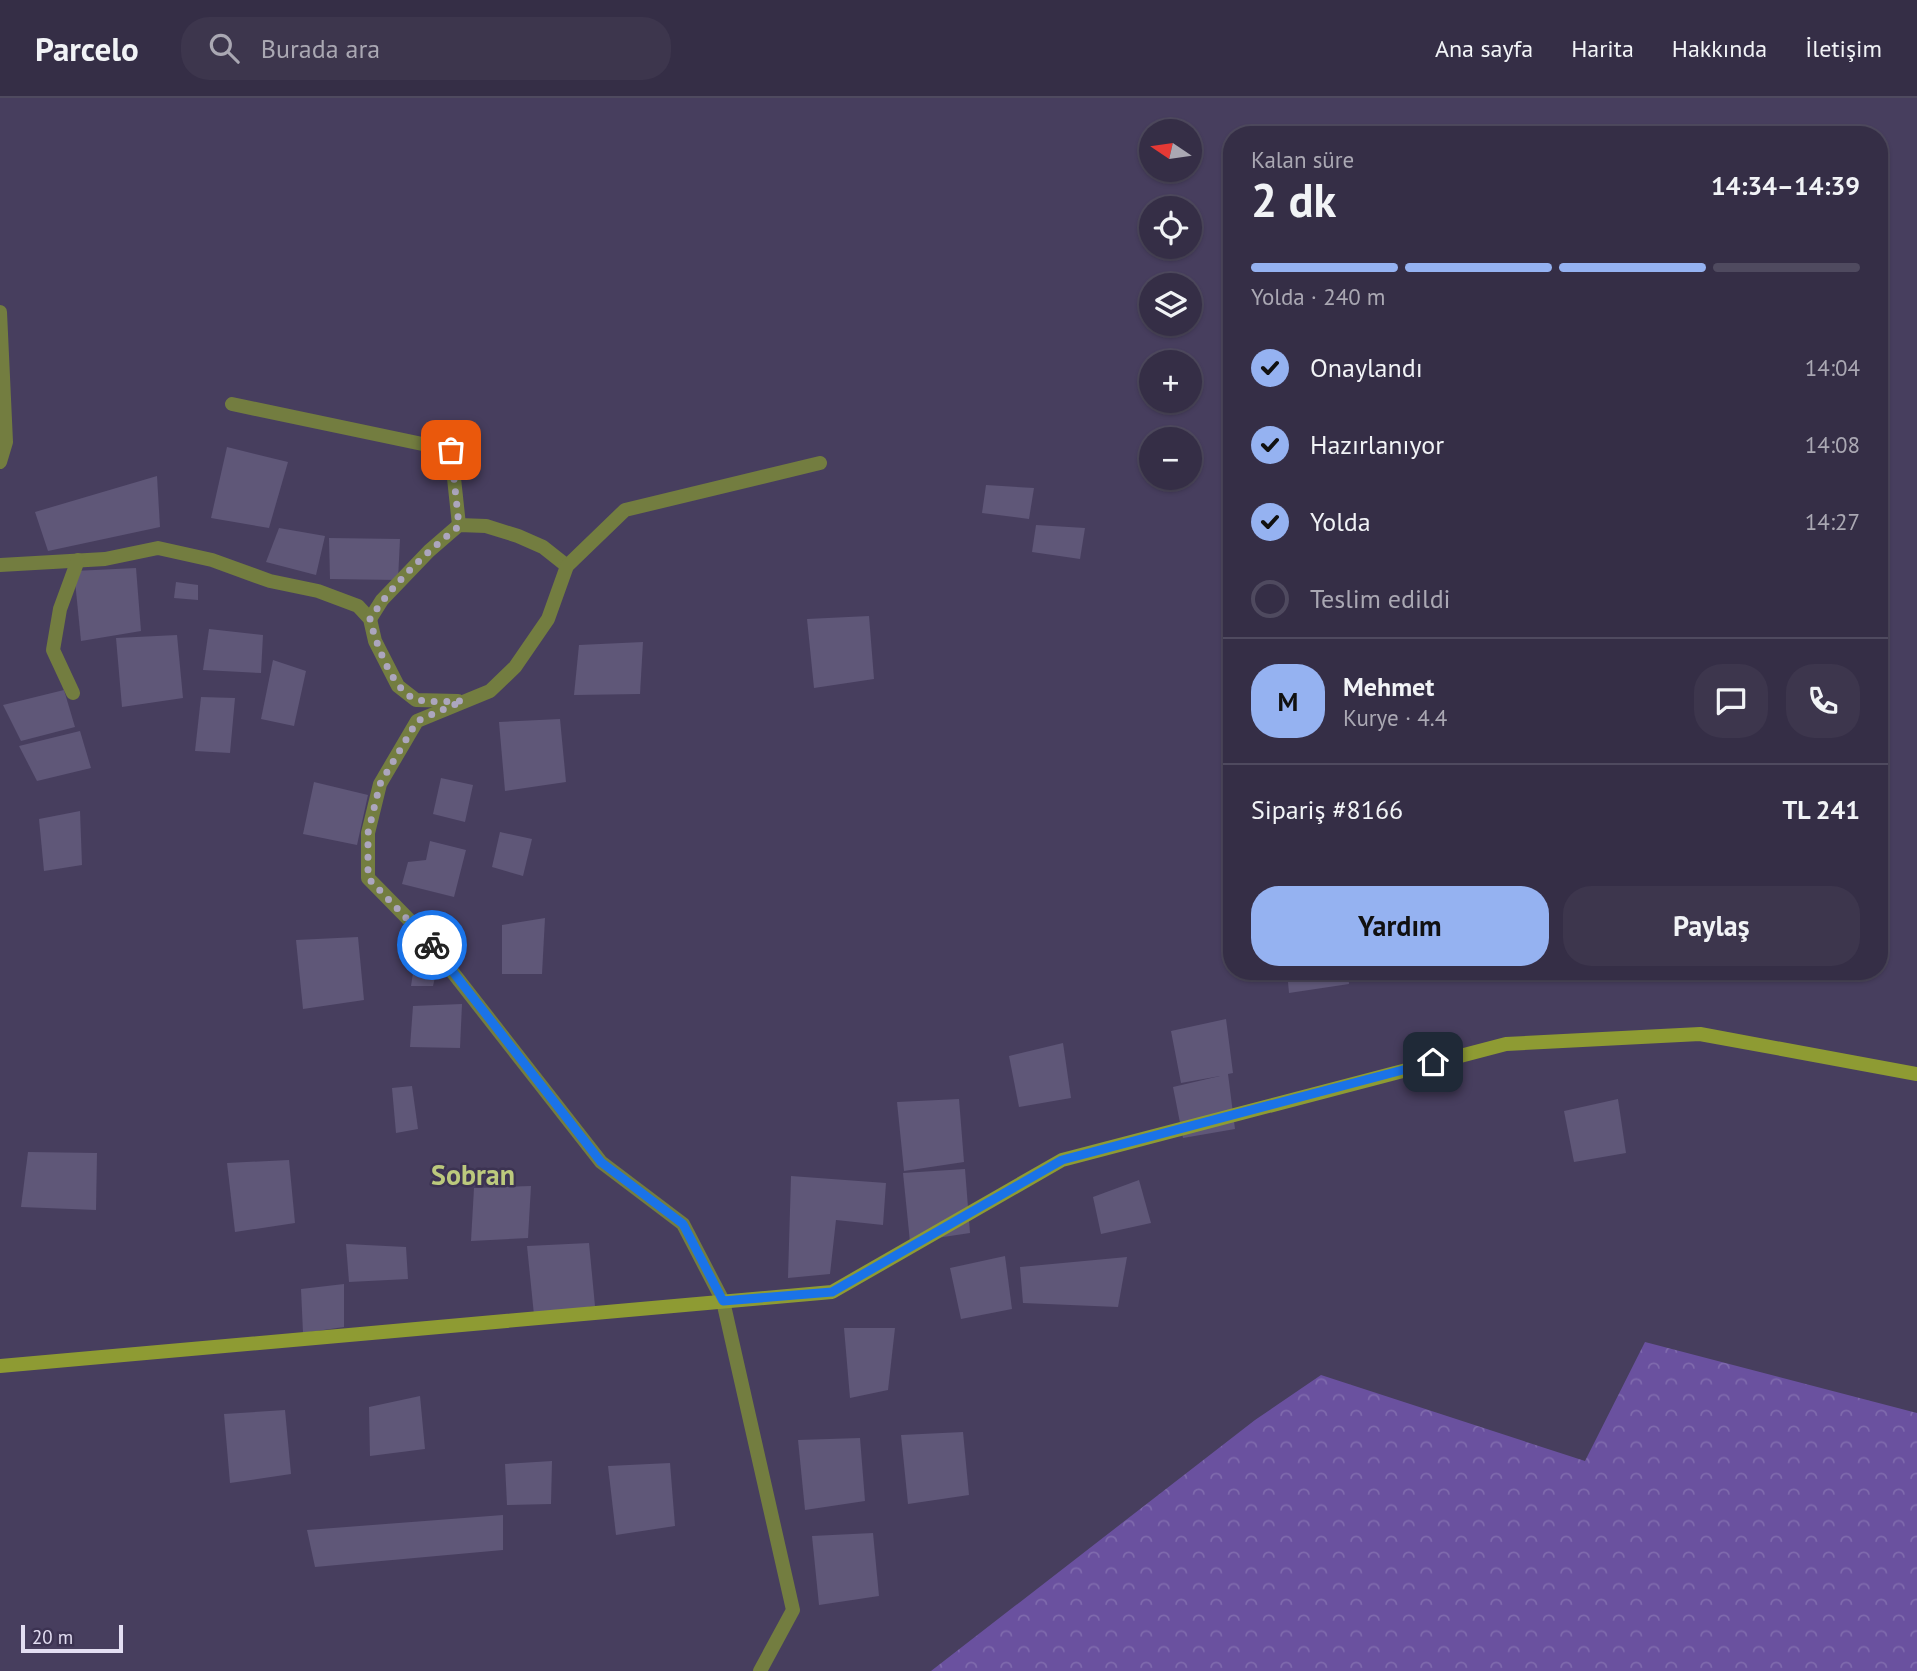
<!DOCTYPE html>
<html lang="tr">
<meta charset="utf-8">
<style>
body{margin:0;font-family:"PT Sans",sans-serif;background:#3d364d;color:#f1f3f6;height:100vh;display:flex;flex-direction:column;font-size:26px;white-space:nowrap}
*{box-sizing:border-box;margin:0}
p{font-size:23px;color:#aaa8b3}
.icon{flex:none;width:38px;height:38px;fill:none;stroke:currentColor;stroke-width:2;stroke-linecap:round;stroke-linejoin:round}
.map{position:relative;flex:1;overflow:hidden}
.drawer{position:absolute;left:1223px;top:28px;width:665px;height:854px;display:flex;flex-direction:column;background:#352e46;border-radius:28px;box-shadow:0 2px 5px #0004,0 0 0 2px #4f4a5f}
.drawer>*{flex:none}
.needle{width:46px;rotate:283deg}
.tools{position:absolute;left:1139px;top:21px;display:grid;gap:14px}
.tools a{display:grid;place-items:center;width:63px;height:63px;border-radius:50%;background:#352e46;box-shadow:0 2px 5px #0004,0 0 0 2px #4f4a5f;font-size:35px}
.scale{position:absolute;left:21px;bottom:18px;width:102px;box-sizing:border-box;padding-left:7px;border:4px solid #e3def2;border-top:0;font-size:19px;line-height:24px;white-space:nowrap;color:#e3def2;-webkit-text-stroke:5px #3c3352;paint-order:stroke}
.pin{position:absolute;display:grid;place-items:center;width:60px;height:60px;color:#fff;margin:-30px;border-radius:14px;box-shadow:0 4px 10px #0006}
.courier{position:absolute;display:grid;place-items:center;width:70px;height:70px;margin:-35px;border:5px solid #1a73e8;border-radius:50%;background:#fff;color:#222;box-shadow:0 2px 9px #0007}
.head em{font-style:normal;font-weight:600}
.head div{display:flex;flex-direction:column-reverse}
.head{display:flex;align-items:center;justify-content:space-between;height:119px;padding:0 28px}
h1{font-size:46px;font-weight:600;line-height:52px}
.bar{display:grid;grid-template-columns:repeat(4,1fr);gap:10px 7px;align-content:center;height:84px;padding:0 28px}
.bar i{height:9px;border-radius:5px;background:#4f4a5f}
.bar .active{background:#95b2f1}
.bar p{grid-column:span 4}
.line{display:flex;align-items:center;gap:18px;padding:0 28px;border-top:2px solid #4f4a5f}
.line div{flex:1}
.round{display:grid;place-items:center;flex:none;width:74px;height:74px;border-radius:28px;background:#3d364d}
ol{padding:0 28px;list-style:none}
li{display:flex;align-items:center;gap:21px;height:77px}
li p{margin-inline-start:auto}
li .icon{padding:7px;border-radius:50%;background:#95b2f1;color:#111;stroke-width:4}
li:last-child{color:#aaa8b3}
li i{width:38px;height:38px;border:4px solid #4f4a5f;border-radius:50%}
.button{display:flex;gap:14px;margin-top:auto;padding:14px 28px}
.button a{flex:1;height:80px;border-radius:28px;background:#95b2f1;color:#111;font-size:28px;font-weight:600;line-height:80px;text-align:center}
.button a+a{background:#3d364d;color:#f1f3f6}
header{display:flex;align-items:center;gap:42px;box-sizing:border-box;height:98px;padding:0 35px;background:#352e46;border-bottom:2px solid #4f4a5f}
header strong{font-size:33px}
nav{display:flex;gap:38px;margin-inline-start:auto;font-size:24px}
.search{width:490px;height:63px;background:#3d364d;display:flex;align-items:center;gap:18px;box-sizing:border-box;padding:0 24px;border-radius:28px;color:#aaa8b3;font-size:26px}
.map>svg:first-child{display:block}
.forest{fill:url(#forest-crowns)}
.building{fill:#5f5778}
.lines{fill:none;stroke-linecap:round;stroke-linejoin:round}
.street{stroke:#737d40;stroke-width:14}
.secondary{stroke:#8e9b33;stroke-width:14}
.done{stroke:#aca6be;stroke-width:7;stroke-dasharray:0 12.6}
.route{stroke:#1a73e8;stroke-width:9}
.labels{text-anchor:middle;dominant-baseline:central;stroke-width:5;stroke-linejoin:round;paint-order:stroke}
.quarter-label{font-size:28px;font-weight:bold;fill:#bcc97d;stroke:#3c3352}
</style>
<header>
<strong>Parcelo</strong>
<div class="search"><svg class="icon" aria-label="search" viewBox="0 0 24 24"><circle cx="10" cy="10" r="6"/><path d="M15 15l6 6"/></svg>Burada ara</div>
<nav><a>Ana sayfa</a><a>Harita</a><a>Hakkında</a><a>İletişim</a></nav>
</header>
<div class="map">
<svg width="1917" height="1573" viewBox="0 0 1917 1573">
<defs>
<pattern id="forest-crowns" width="20" height="18" patternUnits="userSpaceOnUse" patternTransform="scale(1.75)"><rect width="20" height="18" fill="#6a519f"/><path d="M2 6a3 3 0 1 1 6 0M12 15a3 3 0 1 1 6 0" fill="none" stroke="#7f6aad"/></pattern>
</defs>
<rect width="100%" height="100%" fill="#473e5e"/>
<path class="forest" d="M1645,1244L1917,1315V1573H931L1255,1322L1321,1277L1585,1363Z"/>
<g class="building">
<path d="M227,349L288,364L269,430L211,420Z"/>
<path d="M157,378L160,429L48,453L35,414Z"/>
<path d="M986,387L1034,390L1029,421L982,415Z"/>
<path d="M1036,427L1085,430L1080,461L1032,454Z"/>
<path d="M279,430L325,438L316,477L266,464Z"/>
<path d="M329,440L400,441L398,482L330,481Z"/>
<path d="M136,470L141,533L81,543L74,473Z"/>
<path d="M176,484L198,487V502L174,500Z"/>
<path d="M869,518L874,581L814,590L807,521Z"/>
<path d="M209,531L263,537L261,575L203,572Z"/>
<path d="M177,537L183,600L122,609L116,540Z"/>
<path d="M643,544L640,596L574,597L579,547Z"/>
<path d="M273,562L306,573L294,628L261,621Z"/>
<path d="M64,592L75,629L21,643L3,607Z"/>
<path d="M201,599L235,600L230,655L195,653Z"/>
<path d="M560,621L566,684L505,693L499,624Z"/>
<path d="M80,633L91,670L37,683L19,648Z"/>
<path d="M441,680L473,687L465,724L433,716Z"/>
<path d="M314,684L368,697L357,747L303,736Z"/>
<path d="M80,713L82,767L44,773L39,721Z"/>
<path d="M500,734L532,741L523,778L492,769Z"/>
<path d="M430,743L466,752L454,799L402,786L408,764L426,762Z"/>
<path d="M545,820L542,876H502V827Z"/>
<path d="M358,839L364,902L303,911L296,842Z"/>
<path d="M415,862L438,866L433,888H411Z"/>
<path d="M1287,873H1348L1349,886L1289,895Z"/>
<path d="M462,906L460,950L410,949L413,908Z"/>
<path d="M1226,921L1233,975L1228,976L1235,1031L1183,1040L1173,989L1220,978L1181,985L1171,933Z"/>
<path d="M1063,945L1071,1000L1019,1009L1009,958Z"/>
<path d="M412,988L418,1031L396,1035L392,990Z"/>
<path d="M959,1001L964,1064L904,1073L897,1004Z"/>
<path d="M1618,1001L1626,1055L1574,1064L1564,1013Z"/>
<path d="M28,1054L97,1055L96,1112L21,1109Z"/>
<path d="M289,1062L295,1125L235,1134L227,1065Z"/>
<path d="M965,1071L970,1135L910,1144L903,1075Z"/>
<path d="M791,1078L886,1085L883,1127L836,1122L830,1176L788,1180Z"/>
<path d="M1139,1082L1151,1125L1101,1136L1093,1099Z"/>
<path d="M531,1088L528,1140L471,1143L474,1090Z"/>
<path d="M589,1145L595,1208L534,1217L527,1148Z"/>
<path d="M346,1146L406,1149L408,1181L349,1184Z"/>
<path d="M1005,1158L1012,1211L961,1221L950,1170Z"/>
<path d="M1127,1159L1118,1209L1023,1205L1020,1169Z"/>
<path d="M344,1186V1229L303,1235L301,1191Z"/>
<path d="M844,1230H895L888,1292L850,1300Z"/>
<path d="M420,1298L425,1351L370,1358L369,1309Z"/>
<path d="M285,1312L291,1376L230,1385L224,1316Z"/>
<path d="M963,1334L969,1397L908,1406L901,1337Z"/>
<path d="M860,1340L865,1403L805,1412L798,1342Z"/>
<path d="M552,1363L551,1406L507,1407L505,1366Z"/>
<path d="M670,1365L675,1428L616,1437L608,1368Z"/>
<path d="M503,1417V1452L315,1469L307,1432Z"/>
<path d="M873,1435L879,1498L819,1507L812,1438Z"/>
</g>
<g class="lines">
<g class="street">
<path d="M0,214L6,344L0,364"/>
<path d="M232,306L451,352L459,427"/>
<path d="M0,467L105,461L158,450L212,462L270,483L318,493L358,508L370,521L375,543L398,588L416,602L458,603"/>
<path d="M370,521L382,502L429,453L459,427L486,428L518,438L543,449L567,468"/>
<path d="M73,595L53,552L60,511L78,462"/>
<path d="M760,1573L793,1512L723,1203L683,1126L601,1064L422,835L368,780V735L380,686L417,623L490,593L515,569L548,521L567,468L625,412L820,365"/>
</g>
<path class="secondary" d="M0,1268L832,1194L1062,1062L1506,946L1700,936L1917,976"/>
</g>
<g class="lines">
<path class="done" d="M432,847L368,780V735L380,686L417,623L463,603C449,603 433,605 419,602C394,598 375,543 370,521C394,484 426,455 459,428L451,352"/>
<path class="route" d="M432,847L601,1064L683,1126L723,1203L832,1194L1062,1062L1433,964"/>
</g>
<g class="labels">
<g class="quarter-label">
<text x="473" y="1076">Sobran</text>
</g>
</g>
</svg>
<div class="tools">
<a><svg class="needle" viewBox="-14 -14 28 28"><path d="M0-13l5 13h-10z" fill="#e53935"/><path d="M0 13l5-13h-10z" fill="#aaa8b3"/></svg></a>
<a><svg class="icon" aria-label="locate" viewBox="0 0 24 24"><circle cx="12" cy="12" r="6"/><path d="M12 2v4M12 18v4M2 12h4M18 12h4"/></svg></a>
<a><svg class="icon" aria-label="layers" viewBox="0 0 24 24"><path d="M12 4l9 5-9 5-9-5zM3 14l9 5 9-5"/></svg></a>
<a>+</a>
<a>−</a>
</div>
<div class="scale">20 m</div>
<div class="pin" style="left:451px;top:352px;background:#ea580c"><svg class="icon" aria-label="bag" viewBox="0 0 24 24"><path d="M5 8h14l-1 12H6zM9 8a3 3 0 0 1 6 0"/></svg></div>
<div class="pin" style="left:1433px;top:964px;background:#1f2937"><svg class="icon" aria-label="home" viewBox="0 0 24 24"><path d="M3 11l9-7 9 7M6 9v11h12V9"/></svg></div>
<div class="courier" style="left:432px;top:847px"><svg class="icon" aria-label="bike" viewBox="0 0 24 24"><circle cx="6" cy="16" r="4"/><circle cx="18" cy="16" r="4"/><path d="M6 16l4-8h5l3 8M10 8l3 8H6M13 5h3"/></svg></div>
<section class="drawer">
<div class="head"><div><h1>2 dk</h1><p>Kalan süre</p></div><em>14:34–14:39</em></div>
<div class="bar"><i class="active"></i><i class="active"></i><i class="active"></i><i></i><p>Yolda · 240 m</p></div>
<ol>
<li><svg class="icon" aria-label="check" viewBox="0 0 24 24"><path d="M5 12l5 5 9-10"/></svg>Onaylandı<p>14:04</p></li>
<li><svg class="icon" aria-label="check" viewBox="0 0 24 24"><path d="M5 12l5 5 9-10"/></svg>Hazırlanıyor<p>14:08</p></li>
<li><svg class="icon" aria-label="check" viewBox="0 0 24 24"><path d="M5 12l5 5 9-10"/></svg>Yolda<p>14:27</p></li>
<li><i></i>Teslim edildi</li>
</ol>
<div class="line" style="height:126px"><b class="round" style="background:#95b2f1;color:#111">M</b><div><b>Mehmet</b><p>Kurye · 4.4</p></div><a class="round"><svg class="icon" aria-label="chat" viewBox="0 0 24 24"><path d="M4 5h16v11H9l-5 4z"/></svg></a><a class="round"><svg class="icon" aria-label="phone" viewBox="0 0 24 24"><path d="M5 4h4l2 5-3 2q2 4 5 5l2-3 5 2v4C11 20 4 13 5 4z"/></svg></a></div>
<div class="line" style="height:91px"><div>Sipariş #8166</div><b>TL 241</b></div>
<div class="button"><a>Yardım</a><a>Paylaş</a></div>
</section>
</div>
